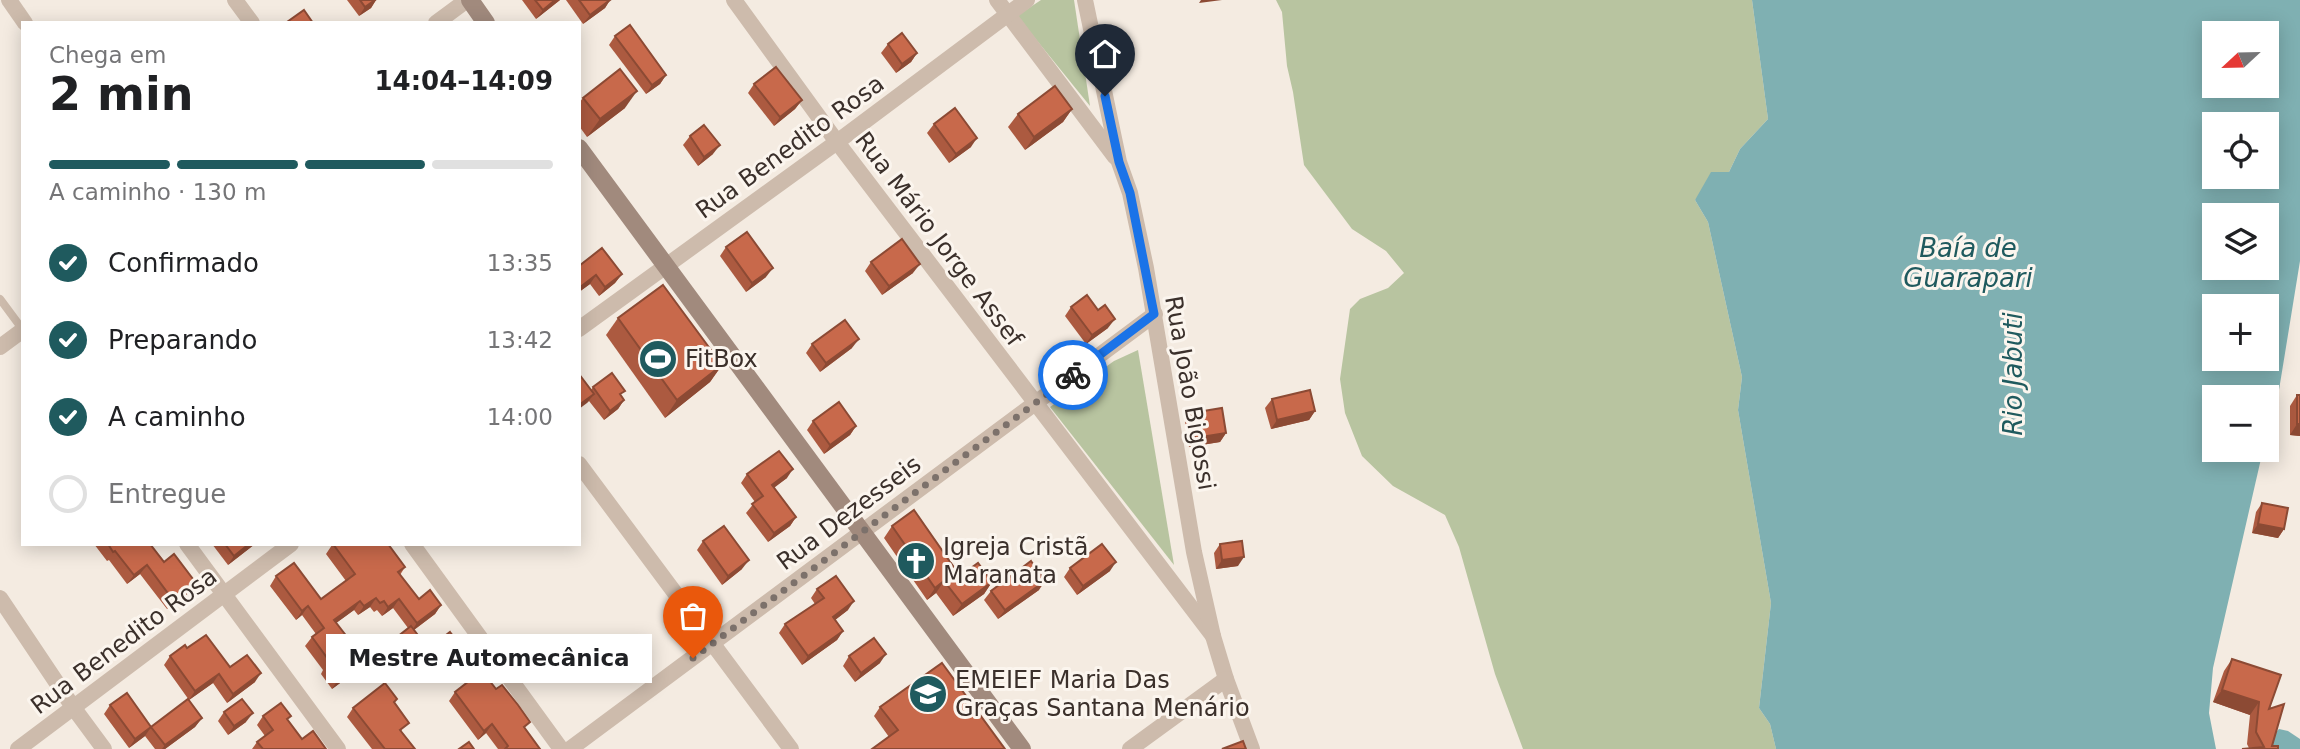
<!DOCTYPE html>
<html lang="pt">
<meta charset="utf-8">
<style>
body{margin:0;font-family:"DejaVu Sans",sans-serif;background:#f2f2f2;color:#202124;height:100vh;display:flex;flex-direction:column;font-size:26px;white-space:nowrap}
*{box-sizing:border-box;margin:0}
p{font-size:23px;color:#757577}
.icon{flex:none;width:38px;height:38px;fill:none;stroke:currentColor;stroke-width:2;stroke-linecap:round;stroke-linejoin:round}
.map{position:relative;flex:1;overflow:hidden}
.sheet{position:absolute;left:21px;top:21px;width:560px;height:525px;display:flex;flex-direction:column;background:#fff;border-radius:0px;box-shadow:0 4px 18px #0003}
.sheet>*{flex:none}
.needle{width:46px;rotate:248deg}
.fabs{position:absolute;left:2202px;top:21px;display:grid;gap:14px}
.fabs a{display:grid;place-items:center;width:77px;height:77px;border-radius:0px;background:#fff;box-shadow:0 4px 18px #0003;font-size:35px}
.pin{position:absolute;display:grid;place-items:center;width:60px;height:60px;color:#fff;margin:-72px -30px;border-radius:50% 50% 50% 0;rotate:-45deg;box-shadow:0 0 7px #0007}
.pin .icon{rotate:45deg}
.courier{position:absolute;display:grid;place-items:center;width:70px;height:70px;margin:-35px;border:5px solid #1a73e8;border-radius:50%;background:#fff;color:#222;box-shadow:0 2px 9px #0007}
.bubble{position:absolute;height:49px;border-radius:0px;background:#fff;box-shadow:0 4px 18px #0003;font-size:23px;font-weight:800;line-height:49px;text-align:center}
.summary em{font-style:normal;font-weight:800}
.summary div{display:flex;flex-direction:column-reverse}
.summary{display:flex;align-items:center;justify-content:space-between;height:119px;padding:0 28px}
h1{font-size:46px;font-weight:800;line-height:52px}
.bar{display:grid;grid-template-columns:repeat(4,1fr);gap:10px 7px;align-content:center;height:84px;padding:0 28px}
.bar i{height:9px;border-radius:5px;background:#e0e0e0}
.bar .selected{background:#1f5a5e}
.bar p{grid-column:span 4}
ol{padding:0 28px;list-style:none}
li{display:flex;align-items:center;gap:21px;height:77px}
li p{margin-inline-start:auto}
li .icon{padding:7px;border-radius:50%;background:#1f5a5e;color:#fff;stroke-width:4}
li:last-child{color:#757577}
li i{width:38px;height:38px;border:4px solid #e0e0e0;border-radius:50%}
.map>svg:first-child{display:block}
.green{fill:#b8c4a0}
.water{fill:#7fb0b2;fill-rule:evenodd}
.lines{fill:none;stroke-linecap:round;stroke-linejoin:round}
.lane{stroke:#cdbbac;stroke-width:8}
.street{stroke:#cdbbac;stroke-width:16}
.secondary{stroke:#a18a7d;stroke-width:18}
.wall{fill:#ac5a40}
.shaded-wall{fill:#8c4a34}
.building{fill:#c8694b;stroke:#8c4a34;stroke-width:2}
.done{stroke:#7c716b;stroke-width:7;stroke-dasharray:0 12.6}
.route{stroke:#1a73e8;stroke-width:9}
.labels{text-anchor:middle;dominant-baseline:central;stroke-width:6;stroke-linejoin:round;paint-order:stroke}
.street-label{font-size:24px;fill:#3b302b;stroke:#fbf5ee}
.poi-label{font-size:24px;fill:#3b302b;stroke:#fbf5ee;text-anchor:start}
.water-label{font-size:26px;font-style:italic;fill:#1f5a5e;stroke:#fbf5ee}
</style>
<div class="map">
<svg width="2300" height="749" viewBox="0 0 2300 749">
<rect width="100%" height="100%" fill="#f4ebe1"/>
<g class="green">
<path d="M1041,0H1074L1090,106L1017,16Z"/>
<path d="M1276,0H1752L1768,119L1740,149L1729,172L1695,200L1708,222L1742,377L1738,410L1771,603L1759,708L1770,724L1776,749H1523L1495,674L1459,547L1445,515L1393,486L1362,456L1345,413L1340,379L1350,309L1360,299L1388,288L1404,273L1386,251L1352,229L1304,165L1293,92L1287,66L1282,12Z"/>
<path d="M1138,350L1174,565L1050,407L1114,361Z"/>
</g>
<g class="water">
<path d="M1752,0H2300V261L2278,396L2266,438V397H2214V450H2263L2213,668L2209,713L2216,749H1776L1770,724L1759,708L1771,603L1738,410L1742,377L1708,222L1695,200L1711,172H1729L1740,149L1768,119ZM2214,33H2266V86H2214ZM2214,124H2266V177H2214ZM2214,215H2266V268H2214ZM2214,306H2266V359H2214Z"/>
<path d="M2279,729L2288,731L2300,739V749H2272L2275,733Z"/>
</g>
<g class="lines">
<path class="lane" d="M0,299L23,330"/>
<g class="street">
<path d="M9,0L25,23"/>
<path d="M235,0L252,23"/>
<path d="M734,0L837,142L1213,636"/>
<path d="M997,0L1115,157"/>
<path d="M1085,0L1119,162L1130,193L1146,268L1194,552L1213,636L1226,679L1252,749"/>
<path d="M436,23L467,0"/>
<path d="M579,329L837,142L1027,0"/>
<path d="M0,347L23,330"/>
<path d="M579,464L791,749"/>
<path d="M187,544L338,749"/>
<path d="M412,544L561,749"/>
<path d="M0,598L73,707L104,749"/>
<path d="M18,749L291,544"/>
<path d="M570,749L1155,314"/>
<path d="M1130,749L1226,679"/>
</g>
<g class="secondary">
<path d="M470,0L486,23"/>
<path d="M579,148L1022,749"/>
</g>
</g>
<g class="wall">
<path d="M347,0H376L371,8L359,16Z"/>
<path d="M522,0H560L536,19Z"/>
<path d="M566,0H610L605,8L583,24Z"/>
<path d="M615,36L666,75L660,84L646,94L609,45Z"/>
<path d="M888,44L917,53L911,62L896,73L881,53Z"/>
<path d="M754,84L802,100L795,109L774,126L748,93Z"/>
<path d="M583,98L625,108L587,137L579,126V103Z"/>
<path d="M1072,109L1063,122L1025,150L1008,127L1018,114Z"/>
<path d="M934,124L971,147L949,163L927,133Z"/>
<path d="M690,136L713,154L698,166L683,145Z"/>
<path d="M726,247L766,277L746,292L720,256Z"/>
<path d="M871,262L913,273L882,295L865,271Z"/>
<path d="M579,266L622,274L615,283L599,296L590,284L579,292Z"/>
<path d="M1071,307L1108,328L1086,344L1065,316Z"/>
<path d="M618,318L722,365L710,382L665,418L606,335Z"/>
<path d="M812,344L852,348L820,372L806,353Z"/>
<path d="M593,387L621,396L624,400L618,409L604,420L589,401L587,403L591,390Z"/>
<path d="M2297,395L2300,436L2290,435V406Z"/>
<path d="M1272,399L1315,411L1309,420L1271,429L1265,408Z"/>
<path d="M1191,413L1226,433L1220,442L1189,447L1185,422Z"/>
<path d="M813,421L856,426L850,435L824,454L807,430Z"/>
<path d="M747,474L787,478L774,487L796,517L790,526L768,542L746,513L755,502L741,483Z"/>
<path d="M2262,503L2284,529L2278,538L2252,533L2256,512Z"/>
<path d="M892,526L960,576L992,582L984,594L953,616L936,593L927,600L884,538Z"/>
<path d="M703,541L742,569L722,585L697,550Z"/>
<path d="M94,544H150L190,592L167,609L140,574L127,584L109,560L107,561Z"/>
<path d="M212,544H255L228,565Z"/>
<path d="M1220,544L1238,566L1216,569L1214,553Z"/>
<path d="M332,545L405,567L400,575L419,599L441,605L435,614L414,630L427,647L421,656L396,674L381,654L387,645L408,628L393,608L382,616L377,610L374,612L370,607L358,615L354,610L336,623L359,669L332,689L321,674L323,670L305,646L312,637L316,634L302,615L296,620L270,586L276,576L321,599L346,581L326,554Z"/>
<path d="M1070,568L1110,571L1077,595L1064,577Z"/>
<path d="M817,589L848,610L835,620L843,631L837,640L802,665L779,633L785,624L815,604L811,598Z"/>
<path d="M1039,590L998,619L984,600L991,591Z"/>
<path d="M187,648L230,667L255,682L227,703L213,683L189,700L164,665L170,656Z"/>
<path d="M464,650L457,659L430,679L417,662L423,653Z"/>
<path d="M849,656L880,663L855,682L843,666Z"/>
<path d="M2232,659L2269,709L2272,746L2249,748L2247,744L2250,715L2213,702L2224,671Z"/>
<path d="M455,692L525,729L540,749H498L486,733L478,740L449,701Z"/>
<path d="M397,699L394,703L402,732L415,749H372L347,717L353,708Z"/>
<path d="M110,705L151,727L202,718L195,727L165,749H155L145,736L129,748L104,714Z"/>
<path d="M880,707L1005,749L889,737L874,716Z"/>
<path d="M224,712L246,722L228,735L218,721Z"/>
<path d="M263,716L288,720L302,739L326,749H252L257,742L265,736L257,725Z"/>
</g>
<g class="shaded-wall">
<path d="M375,0H376L371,8L359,16L365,7Z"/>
<path d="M555,0H560L536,19L543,10Z"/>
<path d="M610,0L605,8L583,24L590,15Z"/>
<path d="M1201,0H1222L1199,3Z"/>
<path d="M917,53L911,62L896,73L902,64Z"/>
<path d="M666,75L660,84L646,94L652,85Z"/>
<path d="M637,91L625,108L587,137L600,119Z"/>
<path d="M802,100L795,109L774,126L780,117Z"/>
<path d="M1072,109L1063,122L1025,150L1034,137Z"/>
<path d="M977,138L971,147L949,163L956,154Z"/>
<path d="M720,145L713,154L698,166L704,157Z"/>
<path d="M920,264L913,273L882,295L889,286Z"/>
<path d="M773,268L766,277L746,292L752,283Z"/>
<path d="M622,274L615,283L599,296L605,287Z"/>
<path d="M596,275L590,284L579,292V288Z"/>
<path d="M1115,319L1108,328L1086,344L1092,335Z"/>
<path d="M859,339L852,348L820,372L826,363Z"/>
<path d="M722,365L710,382L665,418L677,400Z"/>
<path d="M594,394L587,403L579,409V405Z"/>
<path d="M624,400L618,409L604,420L610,411Z"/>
<path d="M1315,411L1309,420L1271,429L1277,420Z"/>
<path d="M2297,424H2300V436L2290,435Z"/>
<path d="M856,426L850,435L824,454L830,445Z"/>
<path d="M1226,433L1220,442L1189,447L1195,438Z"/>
<path d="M793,469L787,478L766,494L772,485Z"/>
<path d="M796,517L790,526L768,542L774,533Z"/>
<path d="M2258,524L2284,529L2278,538L2252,533Z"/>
<path d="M249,544H255L228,565L234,556Z"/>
<path d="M1244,557L1238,566L1216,569L1222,560Z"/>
<path d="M749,560L742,569L722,585L728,576Z"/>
<path d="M1116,562L1110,571L1077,595L1083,586Z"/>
<path d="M147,565L140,574L127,584L134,575Z"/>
<path d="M944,581L936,593L927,600L935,588Z"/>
<path d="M1045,581L1039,590L998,619L1005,610Z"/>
<path d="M992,582L984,594L953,616L962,604Z"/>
<path d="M196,583L190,592L167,609L173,600Z"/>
<path d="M376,598L370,607L358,615L364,606Z"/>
<path d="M399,599L393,608L382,616L388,607Z"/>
<path d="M360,601L354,610L328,629L334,620Z"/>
<path d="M854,601L848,610L826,627L833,617Z"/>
<path d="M441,605L435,614L411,632L417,623Z"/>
<path d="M308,606L302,615L296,620L302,611Z"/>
<path d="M843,631L837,640L802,665L808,656Z"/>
<path d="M427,647L421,656L396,674L402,665Z"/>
<path d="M464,650L457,659L430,679L436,670Z"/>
<path d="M886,654L880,663L855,682L861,673Z"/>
<path d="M365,660L359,669L332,689L338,680Z"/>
<path d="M261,673L255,682L227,703L233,694Z"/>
<path d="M219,674L213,683L189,700L195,691Z"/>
<path d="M2222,690L2259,702L2250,715L2213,702Z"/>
<path d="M253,713L246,722L228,735L234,726Z"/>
<path d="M202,718L195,727L165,749H162L165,745Z"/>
<path d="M492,724L486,733L478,740L484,731Z"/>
<path d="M151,727L145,736L129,748L135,739Z"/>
</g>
<g class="building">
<path d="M360,0H375L365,7Z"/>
<path d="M535,0H555L543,10Z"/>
<path d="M579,0H610L590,15Z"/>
<path d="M304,10L313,23H287V22Z"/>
<path d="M630,25L666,75L652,85L615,36Z"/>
<path d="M902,33L917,53L902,64L888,44Z"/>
<path d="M776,67L802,100L780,117L754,84Z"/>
<path d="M620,69L637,91L600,119L583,98Z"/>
<path d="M1055,86L1072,109L1034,137L1018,114Z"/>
<path d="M955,108L977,138L956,154L934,124Z"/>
<path d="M704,125L720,145L704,157L690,136Z"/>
<path d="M747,232L773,268L752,283L726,247Z"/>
<path d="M902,239L920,264L889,286L871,262Z"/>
<path d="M602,248L622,274L605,287L596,275L579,288V266Z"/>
<path d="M663,285L722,365L677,400L618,318Z"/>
<path d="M1087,295L1098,310L1105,305L1115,319L1092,335L1071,307Z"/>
<path d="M845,320L859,339L826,363L812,344Z"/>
<path d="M612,373L625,391L620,394L624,400L610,411L593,387Z"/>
<path d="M579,374L594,394L579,405Z"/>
<path d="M1310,390L1315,411L1277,420L1272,399Z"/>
<rect x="2297" y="395" width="3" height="29"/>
<path d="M839,402L856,426L830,445L813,421Z"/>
<path d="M1222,408L1226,433L1195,438L1191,413Z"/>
<path d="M779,451L793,469L772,485L796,517L774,533L752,504L763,496L747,474Z"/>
<path d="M2262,503L2288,508L2284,529L2258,524Z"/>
<path d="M914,510L960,576L978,563L992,582L962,604L944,581L935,588L892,526Z"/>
<path d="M724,526L749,560L728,576L703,541Z"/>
<path d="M1242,541L1244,557L1222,560L1220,544Z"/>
<path d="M108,544H150L164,562L174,554L196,583L173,600L147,565L134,575L115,551L113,552Z"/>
<path d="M225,544H249L234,556Z"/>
<path d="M333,544H388L405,567L398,572L419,599L430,590L441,605L417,623L399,599L388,607L384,601L380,603L376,598L364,606L360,601L334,620L365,660L338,680L327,665L330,662L312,637L324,628L308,606L302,611L276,576L294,563L321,599L355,574Z"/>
<path d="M1102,544L1116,562L1083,586L1070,568Z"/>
<path d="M1031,561L1045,581L1005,610L991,591Z"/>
<path d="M836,576L854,601L833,617L843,631L808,656L785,624L824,598L817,589Z"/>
<path d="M411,626L427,647L402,665L387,645Z"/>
<path d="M450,632L464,650L436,670L423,653Z"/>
<path d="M206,635L230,667L247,655L261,673L233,694L219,674L195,691L170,656L185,645L187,648Z"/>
<path d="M874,638L886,654L861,673L849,656Z"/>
<path d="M2232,659L2281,675L2269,709L2284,704L2272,746H2278V749H2242L2264,747L2256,732L2259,702L2222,690Z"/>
<path d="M942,663L1005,749H872L898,730L880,707Z"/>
<path d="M482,671L496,689L502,685L518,705L530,722L524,727L540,749H505L508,746L492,724L484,731L455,692Z"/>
<path d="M385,683L397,699L394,702L409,723L400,730L415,749H385L353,708Z"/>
<path d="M127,693L151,727L135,739L110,705Z"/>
<path d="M188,699L202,718L165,745L151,727Z"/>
<path d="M242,699L253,713L234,726L224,712Z"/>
<path d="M281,703L291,716L287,719L302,739L313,731L326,749H263L257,742L273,730L263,716Z"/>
<path d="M1243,741L1246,749H1222Z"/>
<path d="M469,742L474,749H459Z"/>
</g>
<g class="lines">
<path class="done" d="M693,658L1073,375"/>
<path class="route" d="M1073,375L1154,314L1130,193L1119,162L1105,96"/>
</g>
<defs>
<symbol id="stadium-disc" viewBox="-11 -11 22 22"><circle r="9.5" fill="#1f5a5e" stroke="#fbf5ee"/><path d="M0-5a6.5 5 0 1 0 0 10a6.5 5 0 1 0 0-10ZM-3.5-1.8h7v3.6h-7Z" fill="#fff"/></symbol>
<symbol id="church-disc" viewBox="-11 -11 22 22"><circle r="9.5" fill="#1f5a5e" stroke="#fbf5ee"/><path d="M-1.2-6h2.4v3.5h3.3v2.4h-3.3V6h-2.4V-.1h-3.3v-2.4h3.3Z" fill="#fff"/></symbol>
<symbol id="school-disc" viewBox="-11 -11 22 22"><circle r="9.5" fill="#1f5a5e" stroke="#fbf5ee"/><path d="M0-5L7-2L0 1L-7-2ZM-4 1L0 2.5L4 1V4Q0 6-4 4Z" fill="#fff"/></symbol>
</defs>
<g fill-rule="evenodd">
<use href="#stadium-disc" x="636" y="337" width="44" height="44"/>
<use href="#church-disc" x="894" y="539" width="44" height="44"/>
<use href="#school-disc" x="906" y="672" width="44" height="44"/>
</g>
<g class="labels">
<g class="street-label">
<text transform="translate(790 147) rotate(-36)">Rua Benedito Rosa</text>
<text transform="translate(939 239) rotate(53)">Rua Mário Jorge Assef</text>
<text transform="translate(1190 393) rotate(80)">Rua João Bigossi</text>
<text transform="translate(849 513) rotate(-37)">Rua Dezesseis</text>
<text transform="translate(124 641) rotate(-37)">Rua Benedito Rosa</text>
</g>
<g class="poi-label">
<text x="685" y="359">FitBox</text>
<text x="943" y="547">Igreja Cristã<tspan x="943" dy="28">Maranata</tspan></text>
<text x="955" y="680">EMEIEF Maria Das<tspan x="955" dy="28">Graças Santana Menário</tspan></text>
</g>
<g class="water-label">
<text x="1968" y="248">Baía de<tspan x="1968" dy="30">Guarapari</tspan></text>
<text transform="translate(2013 374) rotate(-90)">Rio Jabuti</text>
</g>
</g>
</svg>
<div class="fabs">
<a><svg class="needle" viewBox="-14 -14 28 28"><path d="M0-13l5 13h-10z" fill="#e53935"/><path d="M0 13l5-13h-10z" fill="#757577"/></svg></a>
<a><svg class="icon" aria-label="locate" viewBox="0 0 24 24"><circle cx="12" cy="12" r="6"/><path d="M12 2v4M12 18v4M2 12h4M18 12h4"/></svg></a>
<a><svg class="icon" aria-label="layers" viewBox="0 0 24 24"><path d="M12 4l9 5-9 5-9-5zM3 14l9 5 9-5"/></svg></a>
<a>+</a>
<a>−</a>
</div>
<div class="pin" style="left:693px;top:658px;background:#ea580c"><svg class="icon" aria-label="bag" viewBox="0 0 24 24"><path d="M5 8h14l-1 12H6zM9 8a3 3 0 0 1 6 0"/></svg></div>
<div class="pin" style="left:1105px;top:96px;background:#1f2937"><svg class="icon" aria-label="home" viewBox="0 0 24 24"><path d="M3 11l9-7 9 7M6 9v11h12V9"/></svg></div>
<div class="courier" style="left:1073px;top:375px"><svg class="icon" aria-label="bike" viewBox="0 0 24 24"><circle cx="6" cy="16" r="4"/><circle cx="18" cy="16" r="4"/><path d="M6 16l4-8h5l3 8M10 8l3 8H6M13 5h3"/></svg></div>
<div class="bubble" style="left:326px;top:634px;width:326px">Mestre Automecânica</div>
<section class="sheet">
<div class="summary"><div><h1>2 min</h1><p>Chega em</p></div><em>14:04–14:09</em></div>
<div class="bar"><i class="selected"></i><i class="selected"></i><i class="selected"></i><i></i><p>A caminho · 130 m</p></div>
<ol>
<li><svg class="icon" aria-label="check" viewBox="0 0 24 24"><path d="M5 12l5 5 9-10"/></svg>Confirmado<p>13:35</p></li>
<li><svg class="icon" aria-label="check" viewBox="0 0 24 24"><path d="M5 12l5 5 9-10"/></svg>Preparando<p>13:42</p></li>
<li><svg class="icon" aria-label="check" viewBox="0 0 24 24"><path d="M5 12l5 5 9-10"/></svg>A caminho<p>14:00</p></li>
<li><i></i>Entregue</li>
</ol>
</section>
</div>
